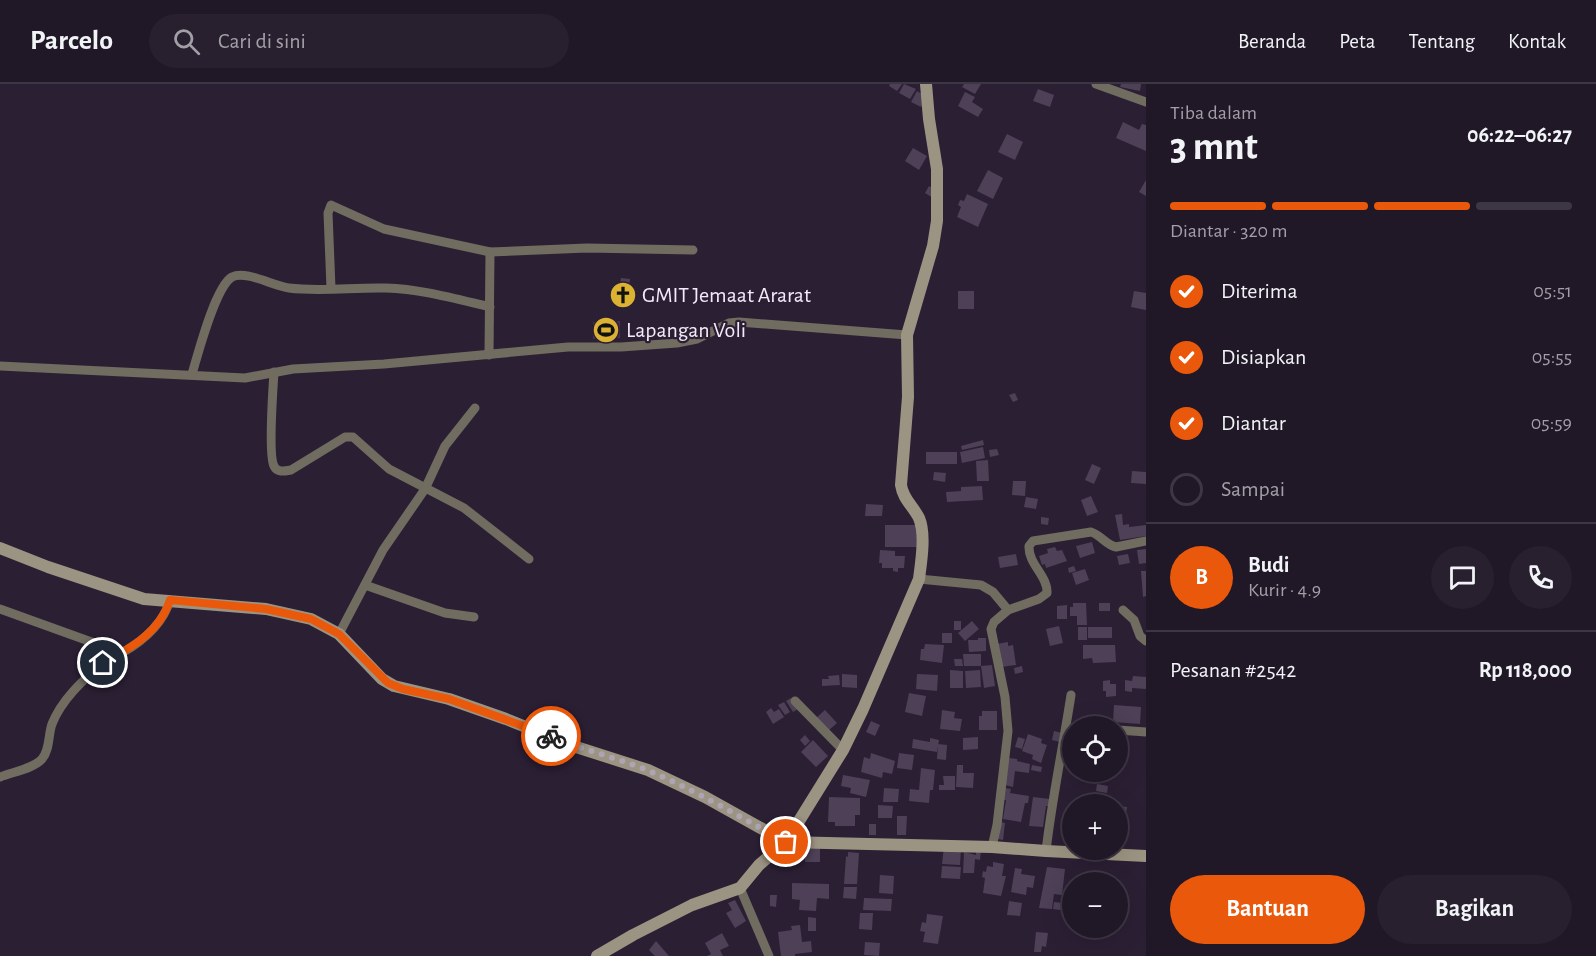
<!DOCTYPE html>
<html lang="id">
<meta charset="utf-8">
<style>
body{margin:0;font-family:"Alegreya Sans",sans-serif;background:#28202f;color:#f1f3f6;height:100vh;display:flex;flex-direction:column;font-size:22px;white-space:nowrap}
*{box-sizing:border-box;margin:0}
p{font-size:20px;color:#a29fa7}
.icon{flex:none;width:33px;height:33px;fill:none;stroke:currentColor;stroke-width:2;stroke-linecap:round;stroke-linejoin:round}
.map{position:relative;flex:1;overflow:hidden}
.details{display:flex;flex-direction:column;background:#201727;width:450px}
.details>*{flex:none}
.buttons{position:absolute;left:1062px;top:632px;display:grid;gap:12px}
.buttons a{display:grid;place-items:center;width:66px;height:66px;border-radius:50%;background:#201727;box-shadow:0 6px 24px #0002,0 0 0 2px #3d3644;font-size:30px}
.pin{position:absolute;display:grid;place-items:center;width:51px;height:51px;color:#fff;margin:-26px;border:3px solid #fff;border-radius:50%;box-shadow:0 2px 6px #0007}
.courier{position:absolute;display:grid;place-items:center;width:60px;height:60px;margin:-30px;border:4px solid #ea580c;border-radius:50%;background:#fff;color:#222;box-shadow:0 2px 8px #0007}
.headline em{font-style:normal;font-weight:600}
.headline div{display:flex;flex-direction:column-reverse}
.headline{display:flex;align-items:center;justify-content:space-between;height:102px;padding:0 24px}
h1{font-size:39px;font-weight:600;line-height:45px}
.bar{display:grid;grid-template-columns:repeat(4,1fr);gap:9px 6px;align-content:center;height:72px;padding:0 24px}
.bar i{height:8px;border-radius:4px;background:#3d3644}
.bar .on{background:#ea580c}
.bar p{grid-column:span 4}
.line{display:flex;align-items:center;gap:15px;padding:0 24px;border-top:2px solid #3d3644}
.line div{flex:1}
.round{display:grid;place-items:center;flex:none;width:63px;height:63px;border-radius:32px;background:#28202f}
ol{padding:0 24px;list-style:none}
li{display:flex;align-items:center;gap:18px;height:66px}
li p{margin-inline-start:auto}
li .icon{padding:6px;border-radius:50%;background:#ea580c;color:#fff;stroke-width:4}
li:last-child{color:#a29fa7}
li i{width:33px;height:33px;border:3px solid #3d3644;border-radius:50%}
.button{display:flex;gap:12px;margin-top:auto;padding:12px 24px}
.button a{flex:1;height:69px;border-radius:36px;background:#ea580c;color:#fff;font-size:24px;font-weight:600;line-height:69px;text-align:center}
.button a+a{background:#28202f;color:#f1f3f6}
header{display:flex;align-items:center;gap:36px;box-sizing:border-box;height:84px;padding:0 30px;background:#201727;border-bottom:2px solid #3d3644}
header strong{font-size:28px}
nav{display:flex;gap:33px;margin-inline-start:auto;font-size:21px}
.search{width:420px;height:54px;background:#28202f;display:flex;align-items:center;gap:15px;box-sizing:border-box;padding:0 21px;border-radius:33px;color:#a29fa7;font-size:22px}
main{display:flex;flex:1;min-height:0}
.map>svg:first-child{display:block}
.green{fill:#472e56}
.building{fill:#4d4057}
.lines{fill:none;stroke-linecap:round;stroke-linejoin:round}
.street{stroke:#706c60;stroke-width:9}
.secondary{stroke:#9c9482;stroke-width:12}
.done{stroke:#ada4b4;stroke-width:6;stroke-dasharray:0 10.8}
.route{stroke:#ea580c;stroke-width:8}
.labels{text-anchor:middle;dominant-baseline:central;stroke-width:4.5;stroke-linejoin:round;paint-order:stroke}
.poi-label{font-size:22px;fill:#f3ebf9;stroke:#2b1f34;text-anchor:start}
</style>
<header>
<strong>Parcelo</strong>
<div class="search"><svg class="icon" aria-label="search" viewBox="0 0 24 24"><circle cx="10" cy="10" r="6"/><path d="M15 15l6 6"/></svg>Cari di sini</div>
<nav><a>Beranda</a><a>Peta</a><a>Tentang</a><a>Kontak</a></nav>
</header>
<main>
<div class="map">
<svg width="1146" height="872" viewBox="0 0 1146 872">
<rect width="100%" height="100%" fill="#2b1f34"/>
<path class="green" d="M620,237V254L593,255V238Z"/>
<g class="building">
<path d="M890,0H902L897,7L889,2Z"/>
<path d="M904,0L916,5L910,15L899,9Z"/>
<path d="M964,0H981L975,10L962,3Z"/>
<path d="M1121,0H1141L1140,7L1120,3Z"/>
<path d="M1038,5L1054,11L1050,23L1033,17Z"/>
<path d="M917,7L926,13L921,23L911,18Z"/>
<path d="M965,8L975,13L972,18L983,25L978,33L958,22Z"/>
<path d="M1123,38L1139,46L1142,40L1146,41V67L1116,54Z"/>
<path d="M1007,50L1023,58L1015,76L998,68Z"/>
<path d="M913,64L927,72L919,86L905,77Z"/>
<path d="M988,86L1003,94L993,115L977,107Z"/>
<path d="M1146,96V112L1139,108Z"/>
<path d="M929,102L937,107L933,114L925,109Z"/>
<path d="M967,110L988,120L978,143L957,133L961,123L958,121L960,116L964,117Z"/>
<path d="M621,194L630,195L626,224L616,223Z"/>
<rect x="958" y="207" width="16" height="18"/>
<path d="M1134,207L1146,209V226L1131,223Z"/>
<path d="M1015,309L1018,316L1013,318L1009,311Z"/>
<path d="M983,356L984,361L962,366L961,362Z"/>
<path d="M983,363L985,374L962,379L960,368Z"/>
<path d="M997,365L999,371L990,373L989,366Z"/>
<rect x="926" y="368" width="31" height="12"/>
<path d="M988,376L989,397H977L976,377Z"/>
<path d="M1092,380L1101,384L1094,400L1085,396Z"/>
<path d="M1132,387L1146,388V400L1131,399Z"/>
<path d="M934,388L946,389L945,398L933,396Z"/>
<path d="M1013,397H1026L1025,412L1012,411Z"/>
<path d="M982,402L983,416L947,418L946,408L961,407V403Z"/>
<path d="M1091,412L1098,428L1087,432L1081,416Z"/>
<path d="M1026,413L1038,415L1036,425L1024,423Z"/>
<path d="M866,420L883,421L882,432H865Z"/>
<path d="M1122,430L1123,441L1129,440V443L1146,441V452L1120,456L1115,431Z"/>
<path d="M1041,433L1049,434L1048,441L1041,440Z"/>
<rect x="885" y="441" width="32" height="22"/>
<path d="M1092,458L1095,469L1080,474L1076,462Z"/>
<path d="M1055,463L1057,467L1062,466L1067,477L1046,484L1045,480L1042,481L1039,472L1048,469L1047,465Z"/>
<path d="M1146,465V479L1139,480L1137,466Z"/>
<path d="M880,466L895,467V472H905L904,484H898V488L893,487V484H882V479H879Z"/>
<path d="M1016,470L1018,481L1000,484L998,473Z"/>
<path d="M1128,470L1130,479L1119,481L1117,472Z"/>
<path d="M1074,482L1076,487L1069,489L1068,484Z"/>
<path d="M1085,485L1089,496L1076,501L1072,489Z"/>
<path d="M1141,487H1146V512L1143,513Z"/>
<path d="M1073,519H1086L1087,541H1077V532H1070V523H1073Z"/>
<rect x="1099" y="519" width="11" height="8"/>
<path d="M1067,521V535H1057V522Z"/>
<rect x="954" y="537" width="7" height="9"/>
<path d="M972,537L979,545L965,557L958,549Z"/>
<path d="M1059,542L1063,559L1050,562L1046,545Z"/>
<rect x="1078" y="543" width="9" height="13"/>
<rect x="1088" y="543" width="24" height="11"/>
<rect x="942" y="549" width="10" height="10"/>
<path d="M978,554H986V567L969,568L968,556H978Z"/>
<path d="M1008,558V562L1013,561L1016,581L1001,583L997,560Z"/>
<path d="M925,560L944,561L942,579L920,576L921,565H924Z"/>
<path d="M1083,561H1115L1116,578L1093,579L1092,574L1083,575Z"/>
<path d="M963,570H981V582H964Z"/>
<path d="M954,575H962L963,582H955Z"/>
<path d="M992,581L995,602L984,604L981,582Z"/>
<path d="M1022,582L1023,588L1015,590L1014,584Z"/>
<path d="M950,586L963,587V604H950Z"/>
<path d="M980,586L981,603L966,604L965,587Z"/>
<path d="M842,590L857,591V604L842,603Z"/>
<path d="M917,590L938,591L937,607L916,605Z"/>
<path d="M839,591L840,601L822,602V595H829L828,592Z"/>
<path d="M1133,592L1146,593V605L1132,604V608L1125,607V596L1132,597Z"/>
<path d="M1110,596V600H1116V612L1106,613V607H1103V597Z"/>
<path d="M909,609L926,612L922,632L905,628Z"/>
<path d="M791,614L798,625L793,628L786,617Z"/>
<path d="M784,618L790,628L785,631L778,621Z"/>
<path d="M1114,621L1141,623L1140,640L1113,638Z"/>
<path d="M771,624L774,628L779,625L784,633L773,640L766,628Z"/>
<path d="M825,626L837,639L827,648L815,635Z"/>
<path d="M942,626L955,628L954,634L962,635L960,647L940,645Z"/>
<path d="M982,627H997V646H979V632H982Z"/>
<path d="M871,637L880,641L875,652L866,648Z"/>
<path d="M1054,647L1062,649L1060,658L1052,656Z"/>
<path d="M1028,650L1042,655L1041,659L1047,661L1041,679L1032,675L1033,671L1022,667Z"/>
<path d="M805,651L810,657L805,662L800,656Z"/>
<path d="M978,653V665L963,666V654Z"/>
<path d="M1018,653L1025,655L1022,665L1015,663Z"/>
<path d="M930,654L939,656L937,668L912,664L913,655L930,658Z"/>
<path d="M813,656L828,672L816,683L801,668Z"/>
<path d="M938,660L947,661L946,676L937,675Z"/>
<path d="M871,669L895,677L892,690L883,688L882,694L861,688L864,673L870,675Z"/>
<path d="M899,669L914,671L912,686L897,684Z"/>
<path d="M1009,674L1017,675V677L1030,680L1029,689L1015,687L1013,703L1005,701Z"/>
<path d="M957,681H963V689H974L973,704L956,703Z"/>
<path d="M1032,681L1042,683L1041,688L1031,686Z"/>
<path d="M921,684L935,686L933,706H930L929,719L909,717L910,705L919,706Z"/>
<path d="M843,691L870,696L866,713L850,709L851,704L841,702Z"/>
<path d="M943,692H955V706H939V701H944Z"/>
<path d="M1097,700L1108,702L1107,709L1096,707Z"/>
<path d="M884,704L899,705L898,718H883Z"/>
<path d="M1005,704L1011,705L1010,709L1029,712L1028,719H1025L1021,738L1003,735L1006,716H1003Z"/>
<path d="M829,713L860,714V731H855V742H835V738H828Z"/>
<path d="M1033,713L1050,715L1049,722H1046L1043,743L1029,742Z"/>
<path d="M878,721L893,722L892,734H878Z"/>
<path d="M1118,722L1127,723L1124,746L1118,745Z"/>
<path d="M897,732H907L906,751H897Z"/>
<path d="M1001,738L1005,739L1003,756L998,755Z"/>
<rect x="869" y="740" width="7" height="11"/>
<path d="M944,762L961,764L960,781L942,780Z"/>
<path d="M805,763L820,764V778H805Z"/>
<path d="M976,764L981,765L980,776L975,775L974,789H963L964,768L976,771Z"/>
<path d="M848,768L859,769L857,800H844L846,772L848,773Z"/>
<rect x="781" y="770" width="11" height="6"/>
<path d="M993,778L1004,780L1002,792H1006L1001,812L983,809L985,794L982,793L983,787L986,788L987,782L993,783Z"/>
<path d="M942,782L961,783L960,795L941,794Z"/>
<path d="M1047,783L1065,785L1062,811L1054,810L1052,825L1039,824Z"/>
<path d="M1015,784L1022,785L1021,790L1035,792L1033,804L1027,803L1026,811L1011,808Z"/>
<path d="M880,791L894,792L893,810L879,809Z"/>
<path d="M792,799L829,800V815L817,814L816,827L799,826L800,816L792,815Z"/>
<path d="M844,803H857L856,815L843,814Z"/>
<path d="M1063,809H1069L1067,827L1053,825L1054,818L1062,819Z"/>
<path d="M770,811H777L776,823L770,822Z"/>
<path d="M864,814L892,815L891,827L863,826Z"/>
<path d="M735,816L746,837L735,844L726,829L732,826L728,819Z"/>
<path d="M1009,817L1022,819L1020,832L1007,831Z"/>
<path d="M860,829H873L872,846L859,845Z"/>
<path d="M927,830L943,832L938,860L923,858L925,848L920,847L922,838L926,839Z"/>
<path d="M808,833L816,834V847H808Z"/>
<path d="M800,841L802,858L811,857L812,868L795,870V872H781L778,848L792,846L791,842Z"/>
<path d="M1036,848L1048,849L1046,863L1042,862L1041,868H1034Z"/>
<path d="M722,849L729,862L720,866L723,872H707L711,870L705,859Z"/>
<path d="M656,857L669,872H655L649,866Z"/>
<path d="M865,858L880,859L879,872L864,871Z"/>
</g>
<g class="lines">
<g class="street">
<path d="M1096,0L1146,18"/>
<path d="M490,168L587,164L693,166"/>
<path d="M331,204L328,129L331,121L384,145L490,168L489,271"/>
<path d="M0,282L245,294L293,285L384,280L568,263H621L677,259L697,255L729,239L739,238L907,251"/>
<path d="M274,288C273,304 268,371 274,382C277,389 285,387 291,386L345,353H353L389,385L464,424L529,475"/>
<path d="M192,290C198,270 215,203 232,193C246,186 273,202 289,204C321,208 354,203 386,204C421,205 456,215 490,223"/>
<path d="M919,495L981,501L993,508L1008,526L1039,515L1047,509C1048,492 1028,480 1029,462L1033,457L1091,448C1101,451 1106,461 1116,463L1146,457"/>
<path d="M365,501L445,529L474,533"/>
<path d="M0,525L122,569"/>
<path d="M1123,526L1134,536L1140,552L1146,557"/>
<path d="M339,550L383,466L425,405L445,362L475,324"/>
<path d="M795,617L843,666"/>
<path d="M1118,646L1146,648"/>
<path d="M0,693C12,688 33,685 42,675C50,666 48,651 52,640C61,617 83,595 102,581C108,576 115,573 122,569C143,557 163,540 170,516"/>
<path d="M992,763L997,741L1008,647L1005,613L991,545L994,538L1008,526"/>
<path d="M1046,767C1052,715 1063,663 1071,611"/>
<path d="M740,804L769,872"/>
</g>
<g class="secondary">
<path d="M0,464L48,483L144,515L266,525L311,535L339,550L382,595L394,602L449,615L506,635L573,662L648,686L705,713L786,758L992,763L1046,767L1146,772"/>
<path d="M597,872L633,851L692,821L740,804L759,781L786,758L843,666L863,625L919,495C921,479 926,450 919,434C913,422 903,415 901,401L908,313L907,251L933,162L937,137V85L929,35L926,0"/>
</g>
</g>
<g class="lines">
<path class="done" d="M551,652C582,666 615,673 647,686C695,706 740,733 786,758"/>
<path class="route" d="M103,579C131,564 160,548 170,516L266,525L311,535L339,550L388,599L403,605L449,615L551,652"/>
</g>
<defs>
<symbol id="church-disc" viewBox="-11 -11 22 22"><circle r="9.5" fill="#dcb233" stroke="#2b1f34"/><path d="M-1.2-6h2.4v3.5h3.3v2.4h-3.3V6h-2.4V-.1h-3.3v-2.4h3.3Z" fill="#111"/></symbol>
<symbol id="stadium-disc" viewBox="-11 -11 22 22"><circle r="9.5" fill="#dcb233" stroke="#2b1f34"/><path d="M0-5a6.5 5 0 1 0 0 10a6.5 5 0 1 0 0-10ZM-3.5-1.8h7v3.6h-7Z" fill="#111"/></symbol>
</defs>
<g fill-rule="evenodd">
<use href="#church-disc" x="608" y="196" width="30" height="30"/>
<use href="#stadium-disc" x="591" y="231" width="30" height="30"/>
</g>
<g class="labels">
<g class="poi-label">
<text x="642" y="211">GMIT Jemaat Ararat</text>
<text x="626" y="246">Lapangan Voli</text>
</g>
</g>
</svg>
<div class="buttons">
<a><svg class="icon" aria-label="locate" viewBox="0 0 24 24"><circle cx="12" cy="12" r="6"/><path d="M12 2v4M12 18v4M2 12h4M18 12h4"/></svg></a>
<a>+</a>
<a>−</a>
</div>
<div class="pin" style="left:786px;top:758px;background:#ea580c"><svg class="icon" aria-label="bag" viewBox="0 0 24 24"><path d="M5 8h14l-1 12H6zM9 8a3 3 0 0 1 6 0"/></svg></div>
<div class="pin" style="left:103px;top:579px;background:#1f2937"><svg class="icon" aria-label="home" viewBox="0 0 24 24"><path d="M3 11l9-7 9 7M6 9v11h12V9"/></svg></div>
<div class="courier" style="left:551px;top:652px"><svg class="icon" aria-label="bike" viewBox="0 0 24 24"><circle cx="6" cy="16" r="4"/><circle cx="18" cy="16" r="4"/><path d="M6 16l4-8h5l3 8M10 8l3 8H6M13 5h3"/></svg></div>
</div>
<section class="details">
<div class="headline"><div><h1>3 mnt</h1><p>Tiba dalam</p></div><em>06:22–06:27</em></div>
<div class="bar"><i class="on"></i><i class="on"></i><i class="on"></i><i></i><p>Diantar · 320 m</p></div>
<ol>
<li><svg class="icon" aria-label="check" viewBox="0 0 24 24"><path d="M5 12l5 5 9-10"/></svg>Diterima<p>05:51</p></li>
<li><svg class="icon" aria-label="check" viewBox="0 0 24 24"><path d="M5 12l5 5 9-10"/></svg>Disiapkan<p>05:55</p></li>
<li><svg class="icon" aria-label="check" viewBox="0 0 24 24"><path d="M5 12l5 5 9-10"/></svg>Diantar<p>05:59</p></li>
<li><i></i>Sampai</li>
</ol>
<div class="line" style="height:108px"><b class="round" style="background:#ea580c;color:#fff">B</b><div><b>Budi</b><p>Kurir · 4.9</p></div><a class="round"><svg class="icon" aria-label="chat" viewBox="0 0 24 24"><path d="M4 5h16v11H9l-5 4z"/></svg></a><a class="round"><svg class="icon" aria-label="phone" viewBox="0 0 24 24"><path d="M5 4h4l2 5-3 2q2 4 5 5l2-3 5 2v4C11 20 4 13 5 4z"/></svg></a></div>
<div class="line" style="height:78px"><div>Pesanan #2542</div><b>Rp 118,000</b></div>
<div class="button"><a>Bantuan</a><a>Bagikan</a></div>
</section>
</main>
